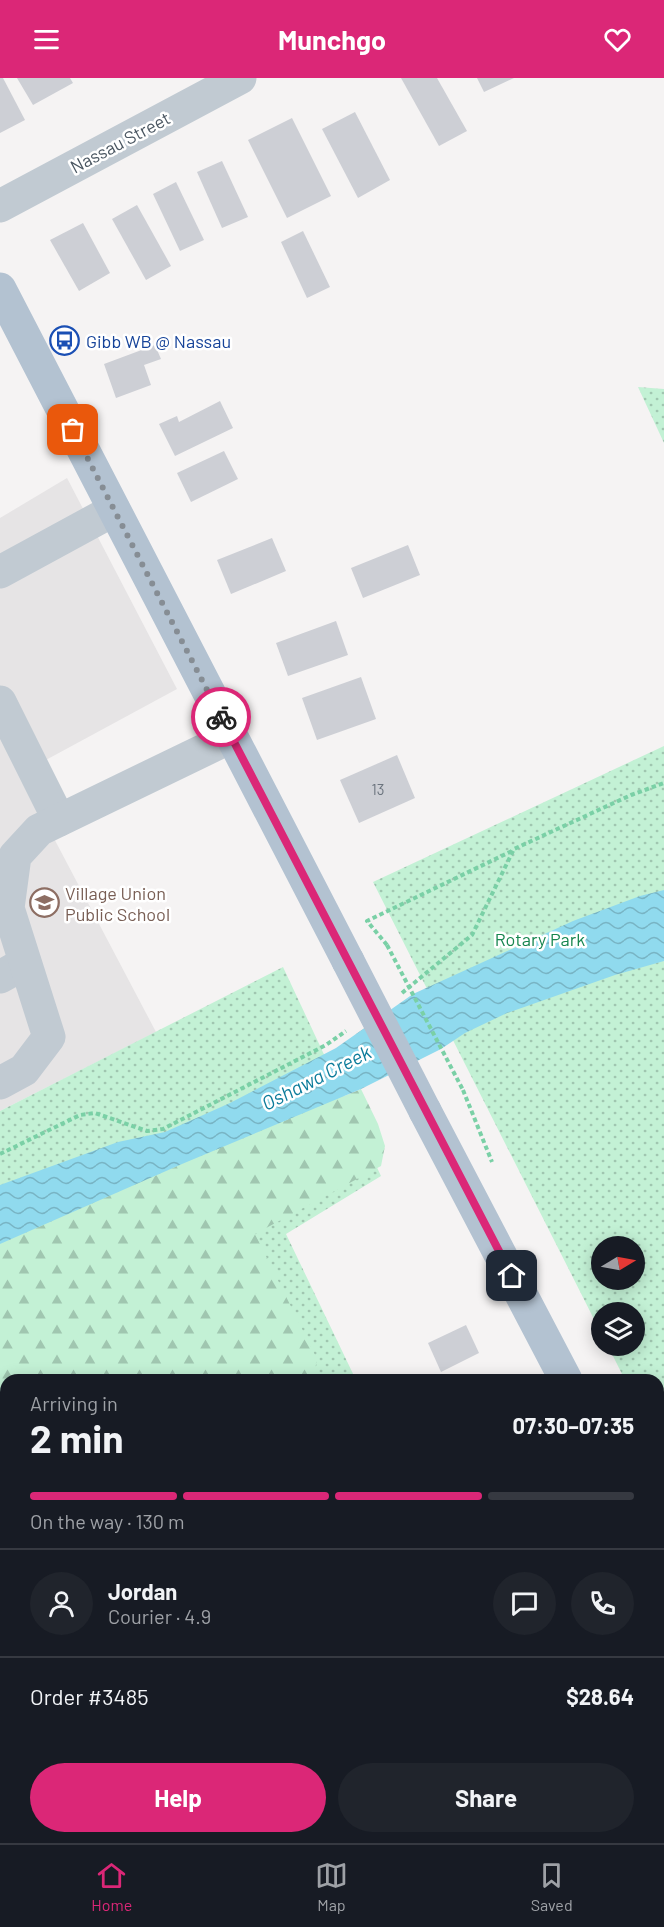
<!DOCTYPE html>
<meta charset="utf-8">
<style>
body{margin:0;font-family:Barlow,sans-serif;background:#20242c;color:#f1f3f6;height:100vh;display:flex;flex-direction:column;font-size:22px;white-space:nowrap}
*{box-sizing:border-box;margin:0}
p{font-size:20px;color:#9ea1a6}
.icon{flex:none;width:33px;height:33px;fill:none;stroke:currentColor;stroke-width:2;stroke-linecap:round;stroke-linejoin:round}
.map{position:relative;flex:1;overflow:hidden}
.panel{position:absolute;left:0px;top:1296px;width:664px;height:470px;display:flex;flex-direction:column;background:#171b24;border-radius:18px 18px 0 0;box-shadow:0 3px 15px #0003}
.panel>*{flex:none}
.needle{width:39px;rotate:80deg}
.controls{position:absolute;left:591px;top:1158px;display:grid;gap:12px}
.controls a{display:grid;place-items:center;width:54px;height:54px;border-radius:50%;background:#171b24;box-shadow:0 3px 15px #0003;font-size:30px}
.pin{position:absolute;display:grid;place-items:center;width:51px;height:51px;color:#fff;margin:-26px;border-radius:12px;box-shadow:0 3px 9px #0006}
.courier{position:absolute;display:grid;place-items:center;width:60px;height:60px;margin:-30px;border:4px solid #db2777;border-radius:50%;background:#fff;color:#222;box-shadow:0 2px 8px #0007}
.head em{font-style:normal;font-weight:700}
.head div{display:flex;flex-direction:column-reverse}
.head{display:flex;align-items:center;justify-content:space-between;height:102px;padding:0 30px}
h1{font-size:39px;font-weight:700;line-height:45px}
.bar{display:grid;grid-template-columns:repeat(4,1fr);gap:9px 6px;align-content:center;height:72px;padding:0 30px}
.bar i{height:8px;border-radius:4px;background:#363941}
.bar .active{background:#db2777}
.bar p{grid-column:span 4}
.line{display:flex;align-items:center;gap:15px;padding:0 30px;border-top:2px solid #363941}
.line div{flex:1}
.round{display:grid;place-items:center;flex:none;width:63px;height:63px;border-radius:32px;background:#20242c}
.button{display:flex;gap:12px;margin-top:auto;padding:12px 30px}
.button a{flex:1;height:69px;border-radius:36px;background:#db2777;color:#fff;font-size:24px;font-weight:700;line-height:69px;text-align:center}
.button a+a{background:#20242c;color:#f1f3f6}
header{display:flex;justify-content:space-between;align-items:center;height:78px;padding:0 30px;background:#db2777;color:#fff;font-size:27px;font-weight:700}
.tabs{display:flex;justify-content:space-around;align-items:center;height:84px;border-top:2px solid #363941;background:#171b24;font-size:16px;color:#9ea1a6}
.tabs a{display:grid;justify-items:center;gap:3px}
.tabs .active{color:#db2777}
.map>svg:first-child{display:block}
.education{fill:#e6e4e5}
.grass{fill:url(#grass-dots);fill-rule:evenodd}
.forest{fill:url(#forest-firs)}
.water{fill:url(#water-waves)}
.building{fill:#cdcfd5}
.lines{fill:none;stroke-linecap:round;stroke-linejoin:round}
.path{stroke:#7ad0a6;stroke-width:4;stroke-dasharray:4.5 3;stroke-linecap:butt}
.minor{stroke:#c1cad2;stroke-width:33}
.major{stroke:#b3c2d1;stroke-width:33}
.path-bridge{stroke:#7ad0a6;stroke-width:4;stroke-dasharray:4.5 3;stroke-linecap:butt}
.major-bridge{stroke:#b3c2d1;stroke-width:33}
.done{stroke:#868d94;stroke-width:6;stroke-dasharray:0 10.8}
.route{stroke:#db2777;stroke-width:8}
.labels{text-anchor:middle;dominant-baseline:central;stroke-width:5;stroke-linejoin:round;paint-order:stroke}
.number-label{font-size:15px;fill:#6b747e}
.street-label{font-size:18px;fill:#4a5661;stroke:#fff}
.transit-label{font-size:18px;fill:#164399;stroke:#fff;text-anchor:start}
.education-label{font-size:18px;fill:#785e54;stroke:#fff;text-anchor:start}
.park-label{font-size:18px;fill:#17864f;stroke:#fff}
.water-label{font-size:20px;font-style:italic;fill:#0c7c9b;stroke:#fff}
</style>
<header><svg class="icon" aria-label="menu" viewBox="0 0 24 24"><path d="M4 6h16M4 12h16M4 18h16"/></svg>Munchgo<svg class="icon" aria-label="heart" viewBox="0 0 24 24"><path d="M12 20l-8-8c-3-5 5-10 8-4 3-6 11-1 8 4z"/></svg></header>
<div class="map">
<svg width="664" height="1765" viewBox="0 0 664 1765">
<defs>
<pattern id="grass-dots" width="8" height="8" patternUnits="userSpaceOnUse" patternTransform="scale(1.5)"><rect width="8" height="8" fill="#c3f1d5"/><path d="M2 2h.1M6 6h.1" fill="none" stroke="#a0c6b0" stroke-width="1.8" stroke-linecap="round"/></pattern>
<pattern id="forest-firs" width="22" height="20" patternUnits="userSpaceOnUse" patternTransform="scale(1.5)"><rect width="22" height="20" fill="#c3f1d5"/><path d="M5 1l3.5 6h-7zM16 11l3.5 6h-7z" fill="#a0c6b0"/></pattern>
<pattern id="water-waves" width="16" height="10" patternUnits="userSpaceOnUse" patternTransform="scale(1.5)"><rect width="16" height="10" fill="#90daee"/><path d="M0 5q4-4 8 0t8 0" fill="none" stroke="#78b4c4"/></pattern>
</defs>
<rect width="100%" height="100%" fill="#f5f3f3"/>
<path class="education" d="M67,400L177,611L20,696L156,954L0,1033V440Z"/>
<g class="grass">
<path d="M638,309L664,311V365Z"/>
<path d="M664,668V1379L659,1368L658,1302H625L608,1268H634V1234H602L601,1255L373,804ZM602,1168H634V1202H602Z"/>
<path d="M283,889L381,1098L286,1156L356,1302H6V1623L0,1626V1033Z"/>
</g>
<path class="forest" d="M361,1011L378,1046L385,1068L381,1088L255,1156L317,1281L313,1302H6V1556L0,1558V1166L182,1086Z"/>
<path class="water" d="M664,812V883L615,897L507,935L465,955L441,971L361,1011L182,1086L0,1166V1107L118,1064L165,1054L230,1025L336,970L413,916L573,843L640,818Z"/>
<g class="building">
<path d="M0,0H3L25,42L0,55Z"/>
<path d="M17,0H70L73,5L33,27Z"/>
<path d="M401,0H437L467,53L439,68Z"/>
<path d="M477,0H514L484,14Z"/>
<path d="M355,34L390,102L358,120L322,51Z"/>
<path d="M292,40L331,118L287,140L248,62Z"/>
<path d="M222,83L248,139L222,150L197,94Z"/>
<path d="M176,104L204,162L180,173L153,116Z"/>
<path d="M137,127L171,188L146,202L112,141Z"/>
<path d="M83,145L110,195L79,213L50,162Z"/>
<path d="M303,153L330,209L307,220L281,164Z"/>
<path d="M155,267L161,281L144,287L151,307L116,320L104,286Z"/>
<path d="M220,323L233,350L175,378L159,346L177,338L179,344Z"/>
<path d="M224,373L238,401L191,424L177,395Z"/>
<path d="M272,460L286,493L231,516L217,482Z"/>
<path d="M408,467L420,497L363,520L351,490Z"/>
<path d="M336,543L348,577L288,598L276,565Z"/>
<path d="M361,599L376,641L317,662L302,620Z"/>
<path d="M397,677L415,720L359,745L340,702Z"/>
<path d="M466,1247L479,1275L441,1294L428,1265Z"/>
<path d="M203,1760H223L226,1765H192Z"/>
<path d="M449,1760H467L470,1765H437Z"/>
</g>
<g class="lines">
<g class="path">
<path d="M387,867L367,843L514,772"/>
<path d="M402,915L472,857L514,771L631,717L664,705"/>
<path d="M463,1012L492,1084"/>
<path d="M0,1076L80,1037L95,1035L147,1053L163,1051L326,967L346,953"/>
<path d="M658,1388L664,1386"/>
<path d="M658,1413L664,1424"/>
</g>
<g class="minor">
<path d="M0,128L240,0"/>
<path d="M0,494L114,432"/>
<path d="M0,624L59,742"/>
<path d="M0,899L25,885"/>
<path d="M0,1005L24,992L49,959L8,830L15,778L39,752L231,659"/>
<path d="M343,1760L346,1765"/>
</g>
<g class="major">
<path d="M0,211L348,883"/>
<path d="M425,1033L566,1302"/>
<path d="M658,1480L664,1491"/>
</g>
<path class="path-bridge" d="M387,867L463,1012"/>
<path class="major-bridge" d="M348,883L425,1033"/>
</g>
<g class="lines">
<path class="done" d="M73,352L221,639"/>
<path class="route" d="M221,639L512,1198"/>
</g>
<defs>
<symbol id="bus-ring" viewBox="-11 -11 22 22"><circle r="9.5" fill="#fff" stroke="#1a4fb4" stroke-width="1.5"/><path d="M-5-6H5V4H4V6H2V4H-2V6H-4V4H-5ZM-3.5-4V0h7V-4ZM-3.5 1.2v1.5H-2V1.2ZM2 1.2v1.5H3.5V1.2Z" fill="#1a4fb4"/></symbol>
<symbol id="school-ring" viewBox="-11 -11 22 22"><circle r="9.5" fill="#fff" stroke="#8d6e63" stroke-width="1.5"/><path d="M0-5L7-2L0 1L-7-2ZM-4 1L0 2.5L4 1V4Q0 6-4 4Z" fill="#8d6e63"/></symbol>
</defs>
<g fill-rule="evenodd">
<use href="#bus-ring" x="48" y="246" width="33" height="33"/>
<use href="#school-ring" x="28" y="808" width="33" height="33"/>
</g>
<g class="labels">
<g class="number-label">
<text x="378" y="711">13</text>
</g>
<g class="street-label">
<text transform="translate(120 64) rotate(-28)">Nassau Street</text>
</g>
<g class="transit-label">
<text x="86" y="263">Gibb WB @ Nassau</text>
</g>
<g class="education-label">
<text x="65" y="815">Village Union<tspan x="65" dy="21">Public School</tspan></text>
</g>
<g class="park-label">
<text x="540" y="861">Rotary Park</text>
</g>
<g class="water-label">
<text transform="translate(316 999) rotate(-27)">Oshawa Creek</text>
</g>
</g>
</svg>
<div class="controls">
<a><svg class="needle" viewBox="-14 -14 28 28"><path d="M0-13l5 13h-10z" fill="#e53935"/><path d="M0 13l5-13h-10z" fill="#9ea1a6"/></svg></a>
<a><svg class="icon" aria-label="layers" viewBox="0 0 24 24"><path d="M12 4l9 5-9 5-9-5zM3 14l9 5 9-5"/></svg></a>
</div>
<div class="pin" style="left:73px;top:352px;background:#ea580c"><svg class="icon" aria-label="bag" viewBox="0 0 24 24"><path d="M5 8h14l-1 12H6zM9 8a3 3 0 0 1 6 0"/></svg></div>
<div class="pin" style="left:512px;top:1198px;background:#1f2937"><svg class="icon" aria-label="home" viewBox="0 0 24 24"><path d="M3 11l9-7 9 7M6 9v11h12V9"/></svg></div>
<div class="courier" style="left:221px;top:639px"><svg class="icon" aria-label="bike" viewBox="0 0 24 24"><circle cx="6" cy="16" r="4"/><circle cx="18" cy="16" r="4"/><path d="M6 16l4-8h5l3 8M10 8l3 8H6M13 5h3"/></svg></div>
<section class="panel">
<div class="head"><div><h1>2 min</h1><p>Arriving in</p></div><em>07:30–07:35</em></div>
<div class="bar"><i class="active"></i><i class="active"></i><i class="active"></i><i></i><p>On the way · 130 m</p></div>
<div class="line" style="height:108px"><a class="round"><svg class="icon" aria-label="person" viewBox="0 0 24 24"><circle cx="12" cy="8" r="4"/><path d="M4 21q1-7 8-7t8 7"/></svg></a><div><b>Jordan</b><p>Courier · 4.9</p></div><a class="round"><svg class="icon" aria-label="chat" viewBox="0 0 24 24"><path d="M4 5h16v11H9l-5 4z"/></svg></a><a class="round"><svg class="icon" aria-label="phone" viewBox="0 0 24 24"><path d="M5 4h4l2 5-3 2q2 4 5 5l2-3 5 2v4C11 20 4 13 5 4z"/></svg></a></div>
<div class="line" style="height:78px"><div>Order #3485</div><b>$28.64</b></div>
<div class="button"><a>Help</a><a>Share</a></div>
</section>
</div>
<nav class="tabs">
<a class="active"><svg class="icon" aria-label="home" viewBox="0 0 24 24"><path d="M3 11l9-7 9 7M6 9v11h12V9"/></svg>Home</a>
<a><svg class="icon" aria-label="map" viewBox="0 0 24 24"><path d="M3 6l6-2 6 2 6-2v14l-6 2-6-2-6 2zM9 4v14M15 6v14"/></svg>Map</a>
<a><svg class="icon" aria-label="saved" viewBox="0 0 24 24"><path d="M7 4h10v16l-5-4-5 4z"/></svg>Saved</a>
</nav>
